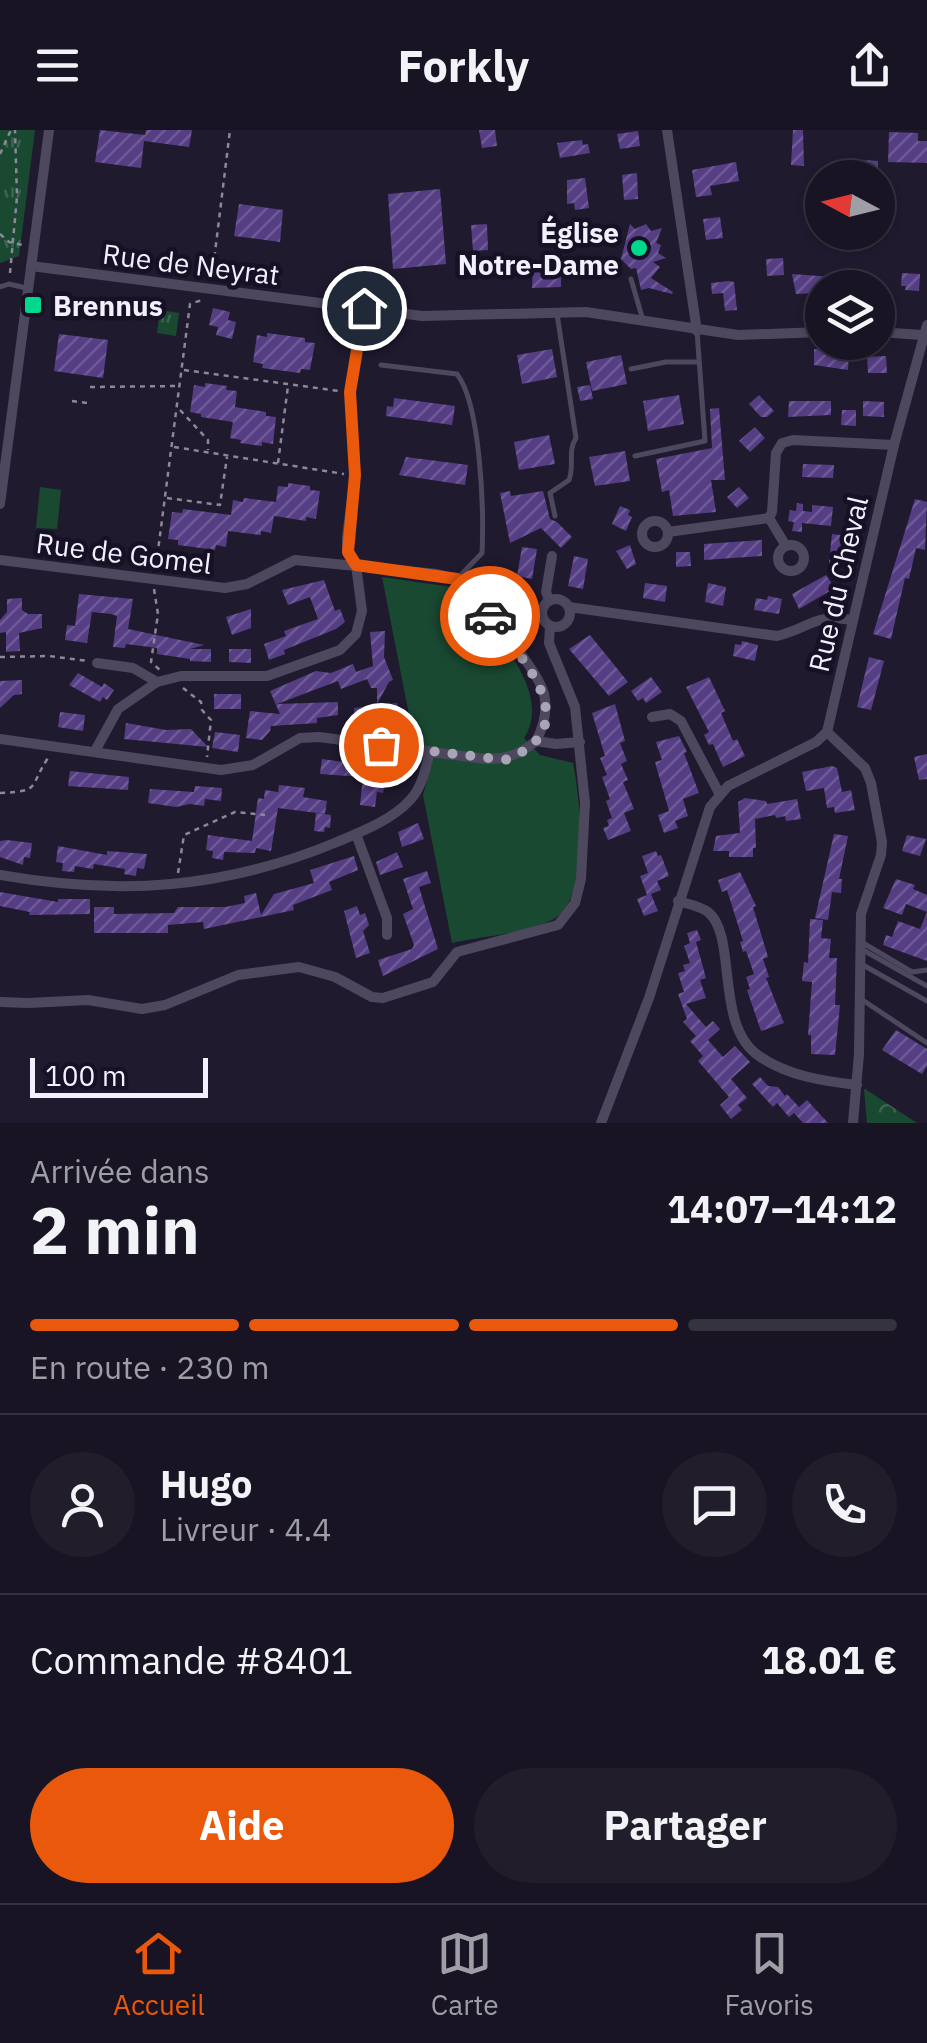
<!DOCTYPE html>
<html lang="fr">
<meta charset="utf-8">
<style>
body{margin:0;font-family:"IBM Plex Sans",sans-serif;background:#211d2b;color:#f1f3f6;height:100vh;display:flex;flex-direction:column;font-size:38px;white-space:nowrap}
*{box-sizing:border-box;margin:0}
p{font-size:32px;color:#9f9ea6}
.icon{flex:none;width:55px;height:55px;fill:none;stroke:currentColor;stroke-width:2;stroke-linecap:round;stroke-linejoin:round}
.map{position:relative;height:993px;overflow:hidden}
.drawer{display:flex;flex-direction:column;background:#181423;flex:1}
.drawer>*{flex:none}
.needle{width:65px;rotate:277deg}
.controls{position:absolute;left:805px;top:30px;display:grid;gap:20px}
.controls a{display:grid;place-items:center;width:90px;height:90px;border-radius:50%;background:#181423;box-shadow:0 2px 8px #0004,0 0 0 2px #363341;font-size:50px}
.scale{position:absolute;left:30px;bottom:25px;width:178px;box-sizing:border-box;padding-left:10px;border:5px solid #f3f0fe;border-top:0;font-size:28px;line-height:35px;white-space:nowrap;color:#f3f0fe;-webkit-text-stroke:8px #171125;paint-order:stroke}
.pin{position:absolute;display:grid;place-items:center;width:85px;height:85px;color:#fff;margin:-42px;border:5px solid #fff;border-radius:50%;box-shadow:0 2px 10px #0007}
.courier{position:absolute;display:grid;place-items:center;width:100px;height:100px;margin:-50px;border:8px solid #ea580c;border-radius:50%;background:#fff;color:#222;box-shadow:0 2px 12px #0007}
.headline em{font-style:normal;font-weight:700}
.headline div{display:flex;flex-direction:column-reverse}
.headline{display:flex;align-items:center;justify-content:space-between;height:170px;padding:0 30px}
h1{font-size:65px;font-weight:700;line-height:75px}
.bar{display:grid;grid-template-columns:repeat(4,1fr);gap:15px 10px;align-content:center;height:120px;padding:0 30px}
.bar i{height:12px;border-radius:8px;background:#363341}
.bar .selected{background:#ea580c}
.bar p{grid-column:span 4}
.line{display:flex;align-items:center;gap:25px;padding:0 30px;border-top:2px solid #363341}
.line div{flex:1}
.round{display:grid;place-items:center;flex:none;width:105px;height:105px;border-radius:52px;background:#211d2b}
.button{display:flex;gap:20px;margin-top:auto;padding:20px 30px}
.button a{flex:1;height:115px;border-radius:60px;background:#ea580c;color:#fff;font-size:40px;font-weight:700;line-height:115px;text-align:center}
.button a+a{background:#211d2b;color:#f1f3f6}
header{display:flex;justify-content:space-between;align-items:center;height:130px;padding:0 30px;background:#181423;font-size:45px;font-weight:700}
.dock{display:flex;justify-content:space-around;align-items:center;height:140px;border-top:2px solid #363341;background:#181423;font-size:28px;color:#9f9ea6}
.dock a{display:grid;justify-items:center;gap:5px}
.dock .selected{color:#ea580c}
.map>svg:first-child{display:block}
.forest{fill:url(#forest-crowns)}
.park{fill:url(#park-tufts)}
.garden{fill:#1a4932}
.building{fill:url(#building-hatch)}
.lines{fill:none;stroke-linecap:round;stroke-linejoin:round}
.path{stroke:#8c8899;stroke-width:2.5;stroke-dasharray:5 5;stroke-linecap:butt}
.service{stroke:#4e485f;stroke-width:5}
.minor{stroke:#4e485f;stroke-width:10}
.done{stroke:#a9a5b6;stroke-width:10;stroke-dasharray:0 18}
.route{stroke:#ea580c;stroke-width:12}
.poi-dot{fill:#00d98c;stroke:#171125;stroke-width:4}
.labels{text-anchor:middle;dominant-baseline:central;stroke-width:9;stroke-linejoin:round;paint-order:stroke}
.poi-label{font-size:28px;font-weight:bold;fill:#f3f0fe;stroke:#171125;text-anchor:end}
.street-label{font-size:28px;fill:#f3f0fe;stroke:#171125}
</style>
<header><svg class="icon" aria-label="menu" viewBox="0 0 24 24"><path d="M4 6h16M4 12h16M4 18h16"/></svg>Forkly<svg class="icon" aria-label="share" viewBox="0 0 24 24"><path d="M12 15V3M7 8l5-5 5 5M5 13v7h14v-7"/></svg></header>
<div class="map">
<svg width="927" height="993" viewBox="0 0 927 993">
<defs>
<pattern id="forest-crowns" width="20" height="18" patternUnits="userSpaceOnUse" patternTransform="scale(2.5)"><rect width="20" height="18" fill="#1a4932"/><path d="M2 6a3 3 0 1 1 6 0M12 15a3 3 0 1 1 6 0" fill="none" stroke="#3c6451"/></pattern>
<pattern id="park-tufts" width="24" height="20" patternUnits="userSpaceOnUse" patternTransform="scale(2.5)"><rect width="24" height="20" fill="#1a4932"/><path d="M3 7l-1-3M5 7V3M7 7l1-3M15 17l-1-3M17 17v-4M19 17l1-3" fill="none" stroke="#3c6451"/></pattern>
<pattern id="building-hatch" width="6" height="6" patternUnits="userSpaceOnUse" patternTransform="scale(2.5)"><rect width="6" height="6" fill="#553e84"/><path d="M-1 1l2-2M0 6l6-6M5 7l2-2" fill="none" stroke="#6e5a96"/></pattern>
</defs>
<rect width="100%" height="100%" fill="#201a2f"/>
<path class="forest" d="M864,959H865L917,993H867Z"/>
<g class="park">
<path d="M0,0H35L19,126L0,133Z"/>
<path d="M160,180L179,183L176,206L157,203Z"/>
</g>
<g class="garden">
<path d="M40,357L61,360L57,399L36,398Z"/>
<path d="M382,447L459,458L471,470C496,506 553,564 524,608L540,625L573,633C580,668 592,770 552,790C523,804 483,806 452,813L423,665L430,640L414,610Z"/>
</g>
<g class="building">
<path d="M100,0L145,5L146,0H192L189,17L144,11L141,38L95,32Z"/>
<path d="M479,0H495L497,16L482,18Z"/>
<path d="M793,0H803L804,36L791,35Z"/>
<path d="M638,1L640,16L620,19L617,4Z"/>
<path d="M889,2L918,3V11H927V33L888,32Z"/>
<path d="M582,10L583,15L588,14L590,23L560,28L557,13Z"/>
<path d="M847,29L878,31V44L846,42Z"/>
<path d="M736,32L739,51L710,56L712,65L696,67L692,40Z"/>
<path d="M637,43L638,69L624,70L622,45Z"/>
<path d="M585,48L589,78L575,80L574,73L567,74V50Z"/>
<path d="M440,59L446,134L393,139L388,64Z"/>
<path d="M239,74L283,80L280,112L234,106Z"/>
<path d="M720,87L723,108L706,110L703,89Z"/>
<path d="M487,94L488,120L473,121L471,95Z"/>
<path d="M630,94L635,99L646,94L651,101L662,98L656,113L661,115L658,123L666,128L653,132L660,137L651,148L673,162L672,164L649,158L641,160L636,138L631,139L621,129Z"/>
<path d="M783,128L784,145L767,146L766,129Z"/>
<path d="M533,139H561V157L532,158Z"/>
<path d="M902,143L920,144L919,161L905,160L906,156H901Z"/>
<path d="M792,144L846,148L845,158H815V163L796,164Z"/>
<path d="M729,151L734,152L737,180L725,181L723,163L712,164L711,153Z"/>
<path d="M213,178L230,182L228,190L236,192L232,209L216,205L218,197L209,195Z"/>
<path d="M267,203L305,208V212L315,213L310,240L301,239L300,243L262,238L263,234L253,232L257,205L267,207Z"/>
<path d="M59,204L108,210L103,248L54,241Z"/>
<path d="M552,219L557,247L522,254L517,225Z"/>
<path d="M814,219L849,223L848,240L814,235Z"/>
<path d="M621,225L627,254L592,261L586,232Z"/>
<path d="M886,226L887,243H868L867,227Z"/>
<path d="M205,253L227,256L226,260L237,261L235,277L266,282V286L276,287L273,314L262,312V316L240,313L241,310L230,308L233,292L201,287V284L190,282L194,255L205,257Z"/>
<path d="M590,255L593,269L580,271L577,257Z"/>
<path d="M679,265L684,294L648,301L643,271Z"/>
<path d="M759,265L774,281L767,287H761L749,274Z"/>
<path d="M394,268L455,276L452,295L386,286L387,276L393,277Z"/>
<path d="M789,271H831V285L788,287Z"/>
<path d="M863,271L884,272V287L863,286Z"/>
<path d="M719,278L725,350H711L716,382L673,386L669,360L662,362L656,329L712,318L710,279Z"/>
<path d="M842,280H856V296L841,295Z"/>
<path d="M755,297L765,308L750,322L739,311Z"/>
<path d="M549,305L555,334L519,340L514,312Z"/>
<path d="M625,321L630,351L595,356L589,327Z"/>
<path d="M406,327L468,335L465,355L399,345Z"/>
<path d="M803,334L834,335L833,348L802,347Z"/>
<path d="M288,353L310,356V360L320,361L316,389L306,387V391L274,386L271,403L261,401V405L228,401L226,417L216,415L215,420L178,415V410L168,409L172,382L182,383L183,379L231,385L233,370L243,372L244,368L276,372L278,356L288,357Z"/>
<path d="M739,357L749,368L737,378L727,367Z"/>
<path d="M510,361L511,366L543,361L550,389L557,392L572,407L561,418L541,398L510,413L500,363Z"/>
<path d="M915,369L927,372L925,420L916,418L909,449L905,448L891,509L873,504Z"/>
<path d="M797,373L803,374V381L812,382V375L833,377L831,396L802,393V402L792,401L794,392L788,391L790,380L796,381Z"/>
<path d="M620,376L630,380L628,385L632,387L626,401L612,394Z"/>
<path d="M832,404L848,406L844,435L829,433Z"/>
<path d="M762,410V426L704,430V414Z"/>
<path d="M630,415L636,434L627,439L616,421Z"/>
<path d="M522,417L537,419L532,449L517,446Z"/>
<path d="M676,422H690L691,436L676,437Z"/>
<path d="M574,426L588,429L583,459L568,456Z"/>
<path d="M826,445L835,458L799,479L792,464Z"/>
<path d="M324,450L335,481L340,479L345,492L336,499L284,520L285,524L269,530L264,514L286,506L284,501L318,489L310,467L288,475L282,460Z"/>
<path d="M645,453L667,456L665,472L643,468Z"/>
<path d="M708,453L726,457L723,476L705,472Z"/>
<path d="M79,464L133,469L128,499L204,515L190,519H211V532L190,531V529L157,524V518L126,514L125,518L113,517L117,486L111,484L92,482L87,513L65,510L67,495L75,496Z"/>
<path d="M768,466L782,469L779,484L754,480L756,468L767,470Z"/>
<path d="M22,468V480L28,484H42V498L19,503L20,521L6,522V502L0,503V490L7,482V469Z"/>
<path d="M251,479V498L232,505L226,487Z"/>
<path d="M385,501L384,527L393,550L389,552L377,574V558H371L367,549L341,559L338,551L277,574L338,572V585L317,588V593L271,596L270,601L262,610L246,608L250,581L280,584L270,561L316,541L331,543L353,534L356,542L373,536L370,502Z"/>
<path d="M590,505L628,552L609,566L569,519Z"/>
<path d="M742,511L758,515L755,531L733,526L735,514L741,515Z"/>
<path d="M229,519H251V533L229,532Z"/>
<path d="M869,527L884,531L871,580L857,577Z"/>
<path d="M78,543L102,557L104,553L114,560L107,570L103,567L100,572L69,555Z"/>
<path d="M651,547L662,562L646,573L643,568L638,571L631,561Z"/>
<path d="M709,547L725,581L721,583L733,611L737,609L745,626L723,637L713,614L709,615L704,605L709,602L686,557Z"/>
<path d="M22,550V564L14,565L0,578V551Z"/>
<rect x="214" y="564" width="27" height="15"/>
<path d="M397,573L400,596L355,593L354,578Z"/>
<path d="M615,574L625,611L620,613L627,631L621,634L628,650L623,652L634,679L624,683L631,701L608,710L603,698L609,696L607,690L612,688L606,671L610,669L602,647L607,645L600,628L605,626L592,583Z"/>
<path d="M60,582L85,585L83,601L58,597Z"/>
<path d="M126,593L166,600L191,599L208,617L124,609Z"/>
<path d="M215,602L240,605L238,622L212,618Z"/>
<path d="M679,606L687,622L684,623L699,663L683,669L688,686L675,691L678,698L664,703L658,685L669,681L655,632L662,630L656,612Z"/>
<path d="M927,624V649L919,650L914,627Z"/>
<path d="M322,629L381,637L379,649L385,650L383,663L377,662L375,677L360,675L363,647L320,644Z"/>
<path d="M832,636L837,638L842,662L851,660L855,680L835,683L834,677L827,678L824,658L806,661L802,642Z"/>
<path d="M70,641L129,647L128,660L68,656Z"/>
<path d="M279,655L305,658L303,667L327,671L325,684L278,678L271,721L256,718L255,723L224,722L223,730L212,728L213,721L206,720L208,705L252,711L258,668L264,669L265,660L278,662Z"/>
<path d="M195,656L222,658L221,671L205,669L204,676L190,674L176,677L148,673L150,659L194,662Z"/>
<path d="M745,668L766,671L767,674L797,669L801,689L786,691L785,686L776,688L775,685L755,689L756,718H753V727H729V721H713L716,706L740,703L738,672Z"/>
<path d="M316,683L331,685L330,698L325,697L324,702L314,701Z"/>
<path d="M418,693L424,709L402,717L398,702Z"/>
<path d="M834,704L848,706L839,749H842L841,763L832,762L828,790L815,788Z"/>
<path d="M907,705L926,709L920,726L902,721Z"/>
<path d="M7,710L32,713L30,728L24,727L23,735L0,727V711Z"/>
<path d="M58,716L107,725V721L147,724L144,739L137,738L136,746L124,744L125,739L94,734L93,739L75,736L74,742L62,741L63,733L56,732Z"/>
<path d="M656,721L658,726L661,725L669,746L657,751L661,760L651,764L658,781L644,786L637,769L647,765L640,746L648,743L642,726Z"/>
<path d="M397,722L403,737L380,745L376,732Z"/>
<path d="M354,726L358,740L329,752L332,760L293,775L294,780L204,799L203,792L168,795V803H94V777H114V784L174,783L178,777H225L245,773L244,766L256,763L261,785L274,764L314,753L310,740Z"/>
<path d="M427,741L431,753L419,757L438,819L383,846L378,830L412,819L414,815L403,784L413,779L403,749Z"/>
<path d="M740,742L756,776L753,777L768,827L763,829L769,847L766,848L784,893L761,901L747,860L750,859L746,847L754,844L746,821L743,822L740,812L743,811L727,760L722,762L718,750Z"/>
<path d="M896,749L915,755L913,759L927,765V782L906,774L902,785L883,778Z"/>
<path d="M0,762L58,772V769H90V784L29,785L30,782L0,776Z"/>
<path d="M357,776L360,785L365,783L369,795L363,801L370,823L356,828L344,781Z"/>
<path d="M927,782V831L883,815L886,805L892,807L898,791L920,799Z"/>
<path d="M810,789L823,790L821,808L831,809L829,828H837L835,875H840L835,925L811,924V905H808L812,852L802,851L804,832L808,833Z"/>
<path d="M697,800L701,810L696,812L706,848L700,850L706,868L686,874L706,897L713,891L720,899L708,910L723,927L735,916L750,932L731,949L747,968L738,975L742,980L731,989L720,975L729,967L698,931L703,926L690,911L696,906L683,892L687,889L678,864L684,862L678,843L685,841L683,835L690,833L684,816L690,813L687,803Z"/>
<path d="M896,900L927,919V936L922,944L882,920Z"/>
<path d="M760,947L768,956L778,957L785,966L787,964L799,977L807,970L828,993H803L794,983L789,987L777,973L773,977L752,954Z"/>
</g>
<g class="lines">
<g class="path">
<path d="M0,24L11,0"/>
<path d="M0,104L9,112L23,115"/>
<path d="M10,143L17,67L15,0"/>
<path d="M212,147L230,0"/>
<path d="M184,240L339,261"/>
<path d="M90,257L178,256"/>
<path d="M72,271L87,273"/>
<path d="M180,280L208,310V320"/>
<path d="M174,317L344,344"/>
<path d="M278,333L288,256"/>
<path d="M167,368L220,375L227,327"/>
<path d="M156,436L190,174L202,170"/>
<path d="M476,452L526,461L535,467"/>
<path d="M154,459L158,484L151,532L161,541"/>
<path d="M0,527L49,526L88,531"/>
<path d="M183,558L201,572L202,580L211,590L207,627"/>
<path d="M0,663C42,661 28,658 48,628"/>
<path d="M178,743L184,705L235,682L265,685"/>
</g>
<g class="service">
<path d="M631,149L642,187"/>
<path d="M0,157L9,154L26,158"/>
<path d="M381,235L457,244C481,275 484,382 482,423L457,449"/>
<path d="M631,239L666,232H699"/>
<path d="M635,326L705,311L697,201"/>
<path d="M555,386L550,363L569,350C575,334 567,322 576,308L557,184"/>
<path d="M863,813L912,842L927,840"/>
<path d="M863,820L927,856"/>
<path d="M863,835L927,871"/>
<path d="M861,869L927,913"/>
</g>
<g class="minor">
<path d="M667,0L697,201"/>
<path d="M31,136L422,186L586,182L738,205L822,202"/>
<path d="M878,202L922,205"/>
<path d="M0,374L49,0"/>
<path d="M769,388L786,416"/>
<circle cx="655" cy="404" r="13"/>
<path d="M668,402L769,388L772,382L776,323L782,313L793,310L894,315"/>
<circle cx="791" cy="428" r="13"/>
<path d="M0,430L225,458L247,454L295,430L437,444L457,449C478,468 538,539 544,564C548,581 544,596 536,611"/>
<circle cx="556" cy="483" r="14"/>
<path d="M549,470L546,462L552,426"/>
<path d="M569,477L777,506C810,498 815,483 852,490"/>
<path d="M97,533L133,538L157,552"/>
<path d="M652,587L670,584L681,591L719,663"/>
<path d="M827,602L865,638L871,653L882,712L881,725L861,784L859,924L853,993"/>
<path d="M0,609L221,640L253,635L300,608L319,607L485,629C507,629 519,625 536,611L556,614L580,612"/>
<path d="M95,621L118,579L157,552L181,546H267L340,520L356,504L362,481L356,435L347,422V407L355,345L350,262L364,178"/>
<path d="M356,704L387,788V805"/>
<path d="M0,745C120,766 224,759 337,712C361,702 392,690 410,670C422,658 426,637 430,621"/>
<path d="M678,771C688,774 700,776 708,782C738,806 714,896 759,926C788,946 823,951 857,955"/>
<path d="M0,872L29,873L88,870L142,879L165,875L238,845L299,837L335,847L372,867L383,868L433,852L457,822L558,795L575,773L581,749L585,673L575,577L549,513L550,496"/>
<path d="M601,993L649,868L710,677L728,656L816,612L827,602L894,315L927,195"/>
</g>
</g>
<g class="lines">
<path class="done" d="M381,615L505,630C590,598 522,529 490,486"/>
<path class="route" d="M364,178L350,262L355,345L348,422L356,435L457,449L490,486"/>
</g>
<g class="poi-dot">
<circle cx="639" cy="118" r="10"/>
<rect x="23" y="165" width="20" height="20" rx="5"/>
</g>
<g class="labels">
<g class="poi-label">
<text x="619" y="102">Église<tspan x="619" dy="32">Notre-Dame</tspan></text>
<text x="53" y="175" text-anchor="start">Brennus</text>
</g>
<g class="street-label">
<text transform="translate(191 134) rotate(7)">Rue de Neyrat</text>
<text transform="translate(124 423) rotate(7)">Rue de Gomel</text>
<text transform="translate(838 454) rotate(-77)">Rue du Cheval</text>
</g>
</g>
</svg>
<div class="controls">
<a><svg class="needle" viewBox="-14 -14 28 28"><path d="M0-13l5 13h-10z" fill="#e53935"/><path d="M0 13l5-13h-10z" fill="#9f9ea6"/></svg></a>
<a><svg class="icon" aria-label="layers" viewBox="0 0 24 24"><path d="M12 4l9 5-9 5-9-5zM3 14l9 5 9-5"/></svg></a>
</div>
<div class="scale">100 m</div>
<div class="pin" style="left:381px;top:615px;background:#ea580c"><svg class="icon" aria-label="bag" viewBox="0 0 24 24"><path d="M5 8h14l-1 12H6zM9 8a3 3 0 0 1 6 0"/></svg></div>
<div class="pin" style="left:364px;top:178px;background:#1f2937"><svg class="icon" aria-label="home" viewBox="0 0 24 24"><path d="M3 11l9-7 9 7M6 9v11h12V9"/></svg></div>
<div class="courier" style="left:490px;top:486px"><svg class="icon" aria-label="car" viewBox="0 0 24 24"><path d="M5 17H2v-5l4-1 3-4h7l3 4 3 1v5h-3M9 17h6M6 11h13"/><circle cx="7" cy="17" r="2"/><circle cx="17" cy="17" r="2"/></svg></div>
</div>
<section class="drawer">
<div class="headline"><div><h1>2 min</h1><p>Arrivée dans</p></div><em>14:07–14:12</em></div>
<div class="bar"><i class="selected"></i><i class="selected"></i><i class="selected"></i><i></i><p>En route · 230 m</p></div>
<div class="line" style="height:180px"><a class="round"><svg class="icon" aria-label="person" viewBox="0 0 24 24"><circle cx="12" cy="8" r="4"/><path d="M4 21q1-7 8-7t8 7"/></svg></a><div><b>Hugo</b><p>Livreur · 4.4</p></div><a class="round"><svg class="icon" aria-label="chat" viewBox="0 0 24 24"><path d="M4 5h16v11H9l-5 4z"/></svg></a><a class="round"><svg class="icon" aria-label="phone" viewBox="0 0 24 24"><path d="M5 4h4l2 5-3 2q2 4 5 5l2-3 5 2v4C11 20 4 13 5 4z"/></svg></a></div>
<div class="line" style="height:130px"><div>Commande #8401</div><b>18.01 €</b></div>
<div class="button"><a>Aide</a><a>Partager</a></div>
</section>
<nav class="dock">
<a class="selected"><svg class="icon" aria-label="home" viewBox="0 0 24 24"><path d="M3 11l9-7 9 7M6 9v11h12V9"/></svg>Accueil</a>
<a><svg class="icon" aria-label="map" viewBox="0 0 24 24"><path d="M3 6l6-2 6 2 6-2v14l-6 2-6-2-6 2zM9 4v14M15 6v14"/></svg>Carte</a>
<a><svg class="icon" aria-label="saved" viewBox="0 0 24 24"><path d="M7 4h10v16l-5-4-5 4z"/></svg>Favoris</a>
</nav>
